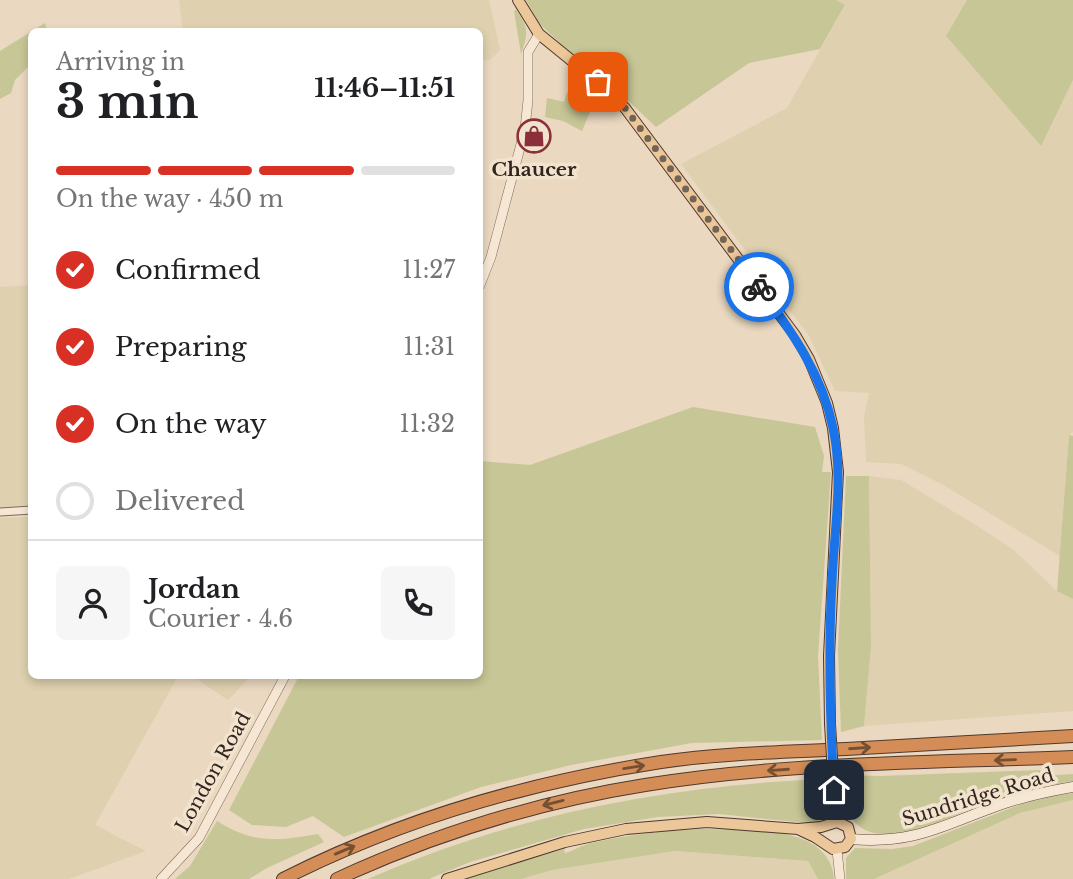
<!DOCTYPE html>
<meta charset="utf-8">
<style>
body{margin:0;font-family:"Libre Baskerville",serif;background:#f6f6f6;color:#202124;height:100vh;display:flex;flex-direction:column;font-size:26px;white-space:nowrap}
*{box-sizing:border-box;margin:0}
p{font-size:23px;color:#757577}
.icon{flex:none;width:38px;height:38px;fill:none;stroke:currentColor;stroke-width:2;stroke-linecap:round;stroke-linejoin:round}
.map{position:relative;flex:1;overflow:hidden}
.drawer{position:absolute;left:28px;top:28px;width:455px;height:651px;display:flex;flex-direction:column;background:#fff;border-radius:10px;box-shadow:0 4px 10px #0003}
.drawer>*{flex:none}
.pin{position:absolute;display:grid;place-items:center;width:60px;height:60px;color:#fff;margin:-30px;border-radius:14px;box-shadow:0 4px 10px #0006}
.courier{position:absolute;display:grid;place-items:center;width:70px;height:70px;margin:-35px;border:5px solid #1a73e8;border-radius:50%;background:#fff;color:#222;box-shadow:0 2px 9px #0007}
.overview em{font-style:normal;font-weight:700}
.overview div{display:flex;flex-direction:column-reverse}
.overview{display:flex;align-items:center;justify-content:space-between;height:119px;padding:0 28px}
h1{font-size:46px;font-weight:700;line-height:52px}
.bar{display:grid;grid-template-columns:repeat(4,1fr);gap:10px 7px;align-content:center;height:84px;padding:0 28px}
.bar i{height:9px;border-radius:5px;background:#e0e0e0}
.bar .active{background:#d93025}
.bar p{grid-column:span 4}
.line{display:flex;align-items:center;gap:18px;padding:0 28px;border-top:2px solid #e0e0e0}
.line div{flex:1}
.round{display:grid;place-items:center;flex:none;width:74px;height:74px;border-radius:10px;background:#f6f6f6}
ol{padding:0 28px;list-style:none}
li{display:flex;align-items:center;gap:21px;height:77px}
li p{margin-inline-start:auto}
li .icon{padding:7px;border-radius:50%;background:#d93025;color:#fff;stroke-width:4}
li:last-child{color:#757577}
li i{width:38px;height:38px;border:4px solid #e0e0e0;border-radius:50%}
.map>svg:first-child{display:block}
.farmland{fill:#dfd1af}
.green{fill:#c7c696}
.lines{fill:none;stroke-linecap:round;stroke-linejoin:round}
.minor-casing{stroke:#816a5a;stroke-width:9}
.tertiary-casing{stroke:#816a5a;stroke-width:10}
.secondary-casing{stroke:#634b3d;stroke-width:11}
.primary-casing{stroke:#4f392e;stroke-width:12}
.motorway-casing{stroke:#4f392e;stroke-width:14}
.minor{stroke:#f5e7d3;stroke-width:7}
.tertiary{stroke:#f5e7d3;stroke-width:9}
.secondary{stroke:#f5e7d3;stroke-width:10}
.primary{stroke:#ebc79a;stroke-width:10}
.motorway{stroke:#d48d56;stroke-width:12}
.primary-bridge-casing{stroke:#4f392e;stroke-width:12;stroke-linecap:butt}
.primary-bridge{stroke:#ebc79a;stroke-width:10}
.oneway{stroke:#734f34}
.done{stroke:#726456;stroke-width:7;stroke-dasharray:0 12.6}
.route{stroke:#1a73e8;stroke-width:9}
.labels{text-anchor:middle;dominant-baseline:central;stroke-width:7;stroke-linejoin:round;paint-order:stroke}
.poi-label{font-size:19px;font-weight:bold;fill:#32251d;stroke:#f2e3cf}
.street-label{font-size:19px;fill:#32251d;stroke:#f2e3cf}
</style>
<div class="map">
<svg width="1073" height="879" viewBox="0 0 1073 879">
<rect width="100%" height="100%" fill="#ead8c0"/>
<g class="farmland">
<path d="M179,0H489L500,50L490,60L480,61V32L183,31Z"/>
<path d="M836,0H967L947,37L1041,145L1073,80V432L1069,435L1060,556L945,486L901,464L866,462L864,417L869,393L835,391L809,336L681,164L787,108L845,6Z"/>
<path d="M31,285V509L0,511V287Z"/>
<path d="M869,476L901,480L979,527L1014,550L1057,591L1073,599V711L864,726L871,647Z"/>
<path d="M31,517L32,676H178L95,825L146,851L69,879H0V518Z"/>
<path d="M192,676H247L248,679L228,700Z"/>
<path d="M1073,800V879H874L1020,813Z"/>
<path d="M675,851L808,861L818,879H521L552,870Z"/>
</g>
<g class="green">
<path d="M526,0H836L845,5L820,49L749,63L656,127L603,77L572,55L539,23Z"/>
<path d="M967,0H1073V80L1041,146L946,36Z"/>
<path d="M516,9C528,28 529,31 521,54L514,11Z"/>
<path d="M45,23L47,31L32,32L31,64L15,80L11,93L0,99V51Z"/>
<path d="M567,92L582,98L581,101L592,107L582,131L563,121L545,117L547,98L564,102Z"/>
<path d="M693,407L815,427L824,456L822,472H831L818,656L822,740L692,743L571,765L481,787L344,837L313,816L286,827L252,825L229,810L299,676H480V461L530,465Z"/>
<path d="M1069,435L1073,436V599L1057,591Z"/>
<path d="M846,476H869L871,647L864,726L841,732L838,650Z"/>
<path d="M1040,770L1042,776L1073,774V781C1041,787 1010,795 979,806C925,826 843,871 841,775L880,776Z"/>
<path d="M805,780L806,795L818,794L823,799L828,798C828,812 827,817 815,824L719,814L658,817L584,829L470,862L429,879H368C507,818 653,788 805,780Z"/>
<path d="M1073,793V800L1020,813L874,879H846V858L855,848L892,849L913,846L1037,798Z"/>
<path d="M217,821C253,844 278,841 318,834L324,842L267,868L249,879H175L190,866Z"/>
<path d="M703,829C743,830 830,823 834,879H818L808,861L675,851L552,870L521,879H464L564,849L565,853C574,851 581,845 591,843C628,835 665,830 703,829Z"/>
</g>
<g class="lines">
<defs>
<path id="minor" d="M0,512L32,510"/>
<g id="tertiary">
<path d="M480,285L491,257L525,129L528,100V52L539,34"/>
<path d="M837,850L840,879"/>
<path d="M161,879L199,838L285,676"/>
</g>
<path id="secondary" d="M851,839C917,845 946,823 1005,803C1027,796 1050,791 1073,787"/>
<g id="primary">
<path d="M518,0L539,34L598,82L625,108L795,335L809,359L827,403L833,428L838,472L829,656L830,724"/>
<path d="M834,790L837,822"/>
<path d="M447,879L565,842L626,829L707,822L798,829L821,827L837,822L848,827L851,839L845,847L833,849L815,837L798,829"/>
</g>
<g id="motorway">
<path d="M283,879C402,819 530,782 661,762C722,753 784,752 846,749C922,745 997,740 1073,736"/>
<path d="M337,879C435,834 538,802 645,785C786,762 931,763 1073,757"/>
</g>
</defs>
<use href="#minor" class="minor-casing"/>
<use href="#tertiary" class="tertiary-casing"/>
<use href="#secondary" class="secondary-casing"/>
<use href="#primary" class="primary-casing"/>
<use href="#motorway" class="motorway-casing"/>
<use href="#minor" class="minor"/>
<use href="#tertiary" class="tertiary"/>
<use href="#secondary" class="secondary"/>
<use href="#primary" class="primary"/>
<use href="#motorway" class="motorway"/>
<defs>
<path id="primary-bridge" d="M830,724L834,790"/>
</defs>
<use href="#primary-bridge" class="primary-bridge-casing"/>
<use href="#primary-bridge" class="primary-bridge"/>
</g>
<defs><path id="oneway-shaft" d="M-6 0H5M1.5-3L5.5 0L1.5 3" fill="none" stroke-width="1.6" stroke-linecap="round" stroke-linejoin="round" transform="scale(1.75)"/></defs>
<g class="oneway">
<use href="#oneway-shaft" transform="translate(860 748) rotate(-4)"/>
<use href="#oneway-shaft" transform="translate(1005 760) rotate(178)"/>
<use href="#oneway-shaft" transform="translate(634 767) rotate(-9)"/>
<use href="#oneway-shaft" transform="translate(778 770) rotate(176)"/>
<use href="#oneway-shaft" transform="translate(553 803) rotate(166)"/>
<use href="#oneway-shaft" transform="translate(345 850) rotate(-23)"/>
</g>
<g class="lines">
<path class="done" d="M598,82L625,108L759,287"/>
<path class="route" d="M759,287C791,331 822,373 833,428C844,478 834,531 832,582C828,652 830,721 834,790"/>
</g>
<defs>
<symbol id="shop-ring" viewBox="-11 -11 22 22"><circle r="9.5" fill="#f2e3cf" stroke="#8b2f3b" stroke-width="1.5"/><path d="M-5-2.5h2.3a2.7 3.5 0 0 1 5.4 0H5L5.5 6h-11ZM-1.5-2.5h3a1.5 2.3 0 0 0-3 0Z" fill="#8b2f3b"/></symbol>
</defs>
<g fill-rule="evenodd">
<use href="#shop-ring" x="515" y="117" width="38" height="38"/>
</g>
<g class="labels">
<g class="poi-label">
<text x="534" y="169">Chaucer</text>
</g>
<g class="street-label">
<text transform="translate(213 772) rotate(-61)">London Road</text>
<text transform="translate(978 797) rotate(-17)">Sundridge Road</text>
</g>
</g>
</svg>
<div class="pin" style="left:598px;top:82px;background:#ea580c"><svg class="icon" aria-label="bag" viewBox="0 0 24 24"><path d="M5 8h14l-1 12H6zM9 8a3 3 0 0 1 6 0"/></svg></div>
<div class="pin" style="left:834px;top:790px;background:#1f2937"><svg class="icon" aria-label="home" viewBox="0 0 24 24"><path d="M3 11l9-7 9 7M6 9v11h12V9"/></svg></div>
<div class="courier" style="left:759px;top:287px"><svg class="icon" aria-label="bike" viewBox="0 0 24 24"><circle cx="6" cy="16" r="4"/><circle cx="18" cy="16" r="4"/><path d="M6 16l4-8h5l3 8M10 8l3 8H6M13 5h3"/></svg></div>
<section class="drawer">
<div class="overview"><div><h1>3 min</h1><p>Arriving in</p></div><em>11:46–11:51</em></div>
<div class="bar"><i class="active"></i><i class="active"></i><i class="active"></i><i></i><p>On the way · 450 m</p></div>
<ol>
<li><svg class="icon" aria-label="check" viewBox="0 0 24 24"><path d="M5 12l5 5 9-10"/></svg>Confirmed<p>11:27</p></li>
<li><svg class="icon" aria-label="check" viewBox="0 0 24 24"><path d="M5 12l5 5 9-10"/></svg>Preparing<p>11:31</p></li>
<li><svg class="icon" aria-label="check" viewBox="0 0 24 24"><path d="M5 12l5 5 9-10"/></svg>On the way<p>11:32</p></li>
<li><i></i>Delivered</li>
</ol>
<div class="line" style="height:126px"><a class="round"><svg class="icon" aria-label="person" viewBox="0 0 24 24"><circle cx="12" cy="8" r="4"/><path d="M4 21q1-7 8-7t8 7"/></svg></a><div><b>Jordan</b><p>Courier · 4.6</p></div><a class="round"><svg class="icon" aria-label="phone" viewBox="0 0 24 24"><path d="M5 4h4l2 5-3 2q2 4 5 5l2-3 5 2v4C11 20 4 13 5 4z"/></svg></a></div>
</section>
</div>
